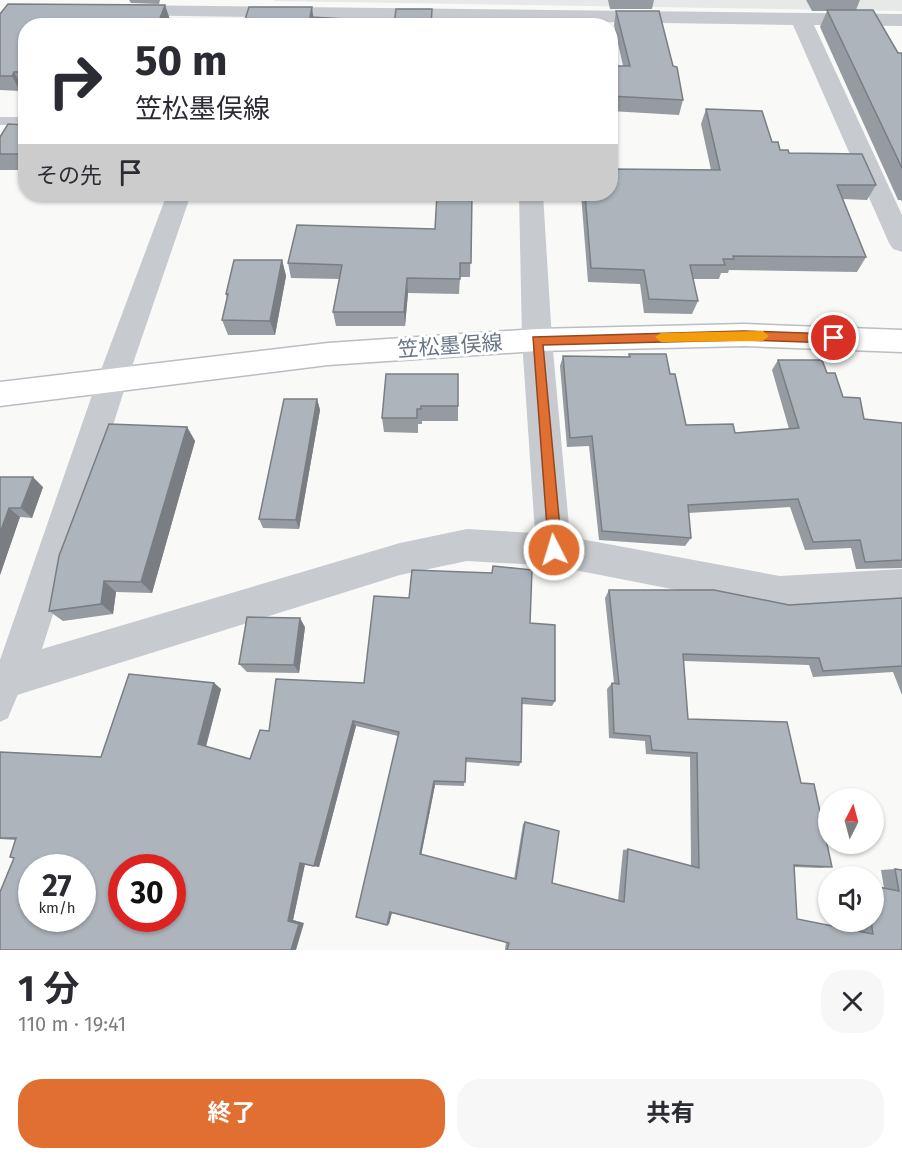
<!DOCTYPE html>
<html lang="ja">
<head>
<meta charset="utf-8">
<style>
  body { margin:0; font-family:"Fira Sans","Noto Sans JP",sans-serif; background:#f7f7f7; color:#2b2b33; height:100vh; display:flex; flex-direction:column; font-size:22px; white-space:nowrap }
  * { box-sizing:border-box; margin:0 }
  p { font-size:20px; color:#7c7c81 }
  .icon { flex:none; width:33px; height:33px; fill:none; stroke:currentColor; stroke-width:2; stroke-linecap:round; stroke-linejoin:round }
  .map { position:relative; height:950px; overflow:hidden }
  .side { display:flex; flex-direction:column; background:#fff; flex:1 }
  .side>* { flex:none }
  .hud { position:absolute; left:18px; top:18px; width:600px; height:183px; border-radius:24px; box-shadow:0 2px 4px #0004; background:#fff; color:#2b2b33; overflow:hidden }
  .needle { width:39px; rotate:6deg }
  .fabs { position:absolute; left:818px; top:788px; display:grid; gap:12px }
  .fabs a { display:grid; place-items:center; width:66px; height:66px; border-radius:50%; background:#fff; box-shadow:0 2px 4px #0004; font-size:30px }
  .speed { position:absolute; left:18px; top:854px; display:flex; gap:12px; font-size:30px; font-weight:700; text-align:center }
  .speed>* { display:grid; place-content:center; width:78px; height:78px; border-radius:50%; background:#fff; box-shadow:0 2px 4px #0004; line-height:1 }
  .speed small { font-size:15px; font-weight:400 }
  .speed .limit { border:9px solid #d22; background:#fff; color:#111 }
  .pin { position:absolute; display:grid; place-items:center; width:51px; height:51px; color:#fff; margin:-26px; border:3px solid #fff; border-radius:50%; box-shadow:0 2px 6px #0007 }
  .me { position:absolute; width:66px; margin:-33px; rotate:355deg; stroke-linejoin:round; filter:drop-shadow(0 0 4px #0008) }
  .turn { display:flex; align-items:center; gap:21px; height:126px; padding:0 18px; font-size:27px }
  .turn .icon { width:78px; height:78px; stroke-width:2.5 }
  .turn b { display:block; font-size:42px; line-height:51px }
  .then { display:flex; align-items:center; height:57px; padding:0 18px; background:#0003; gap:12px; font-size:22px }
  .round { display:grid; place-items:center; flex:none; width:63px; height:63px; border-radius:24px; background:#f7f7f7 }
  .headline { display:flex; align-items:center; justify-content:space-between; height:102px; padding:0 18px }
  h1 { font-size:36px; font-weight:700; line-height:45px }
  .cta { display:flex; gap:12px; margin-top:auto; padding:12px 18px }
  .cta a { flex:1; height:69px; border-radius:24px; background:#e06f31; color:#fff; font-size:24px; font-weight:700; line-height:69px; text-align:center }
  .cta a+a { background:#f7f7f7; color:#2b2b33 }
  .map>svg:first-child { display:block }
  .built { fill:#e7e8e8 }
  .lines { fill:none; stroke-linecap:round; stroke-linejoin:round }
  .secondary-casing { stroke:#babdc2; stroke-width:3 }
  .service { fill:#c7cace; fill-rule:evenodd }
  .minor { fill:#c7cace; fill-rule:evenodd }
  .secondary { fill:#fff; fill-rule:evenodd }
  .wall { fill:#969ba1 }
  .shaded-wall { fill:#7a7e83 }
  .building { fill:#aeb4bb; stroke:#7a7e83; stroke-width:1.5; fill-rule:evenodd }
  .route { fill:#e06f31; stroke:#924820; stroke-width:1.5 }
  .slow { fill:#f59e0b }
  .labels { text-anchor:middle; stroke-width:6; stroke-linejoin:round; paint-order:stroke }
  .street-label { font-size:21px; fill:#697687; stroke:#fff }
</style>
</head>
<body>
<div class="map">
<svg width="902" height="950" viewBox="0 0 902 950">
  <rect width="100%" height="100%" fill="#f9f9f7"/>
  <path class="built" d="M 273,0 L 902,0 L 902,11 L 275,1 Z"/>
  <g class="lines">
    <defs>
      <path id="secondary" d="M 744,324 L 902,330 L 902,352 L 744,346 L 537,351 L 328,365 L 0,406 L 0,382 L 328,343 L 537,329 Z"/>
    </defs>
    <use href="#secondary" class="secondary-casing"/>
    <path class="service" d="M 0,117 L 26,117 L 26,125 L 0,125 Z
      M 14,666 L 22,669 L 25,677 L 8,718 L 0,722 L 0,683 L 6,669 Z"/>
    <path class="minor" d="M 122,5 L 902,14 L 902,26 L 814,25 L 902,215 L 902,252 L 893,249 L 889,243 L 793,25 L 115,15 L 112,11 L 115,7 Z
      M 167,194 L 191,194 L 128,378 L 42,649 L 400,543 L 467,529 L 535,533 L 522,340 L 519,194 L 543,194 L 552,340 L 570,537 L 780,576 L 902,569 L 902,603 L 780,610 L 554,566 L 467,561 L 400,575 L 14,696 L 0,698 L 0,660 L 98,378 Z"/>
    <use href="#secondary" class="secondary"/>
  </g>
  <path class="wall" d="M 129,0 L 160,0 L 159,4 L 131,3 Z
    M 608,0 L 654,0 L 652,9 L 610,9 Z
    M 806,0 L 860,0 L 856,10 L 898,53 L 902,53 L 902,202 L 901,200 L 898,200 L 820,27 L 827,11 L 812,11 Z
    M 165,5 L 170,20 L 26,26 L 26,87 L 22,87 L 20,91 L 0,90 L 0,14 Z
    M 616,11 L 673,66 L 683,100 L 679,115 L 610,111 L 610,66 L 623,66 L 614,25 Z
    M 706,109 L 772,142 L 780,150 L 876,185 L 867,200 L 843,199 L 866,257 L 857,272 L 729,270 L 728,273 L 721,273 L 719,279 L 693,279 L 698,301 L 692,314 L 644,313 L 640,284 L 588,282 L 581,194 L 610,194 L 711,170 L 701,124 Z
    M 26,125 L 26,170 L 0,170 L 0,137 Z
    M 472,194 L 470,277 L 460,277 L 459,294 L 408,293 L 405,326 L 336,326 L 333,312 L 339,279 L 291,278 L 288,263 L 435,229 Z
    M 282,260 L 286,276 L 275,335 L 228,335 L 222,320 L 227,298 L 226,294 Z
    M 629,354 L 670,374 L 686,425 L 735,433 L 789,429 L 772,370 L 778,360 L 827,373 L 843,397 L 864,419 L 902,423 L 902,568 L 856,569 L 851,548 L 805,550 L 790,507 L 688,513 L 691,538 L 685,546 L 599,540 L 589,446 L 567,447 L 560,366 L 563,356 L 628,357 Z
    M 458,374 L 458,421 L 422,421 L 422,424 L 418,424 L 418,433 L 384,432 L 382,418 Z
    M 317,399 L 320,410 L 299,529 L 263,528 L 259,519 Z
    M 187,427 L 195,441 L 152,593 L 116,592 L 113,614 L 63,621 L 49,611 Z
    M 0,477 L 43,487 L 32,518 L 20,517 L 0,575 Z
    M 609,590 L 789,605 L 902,598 L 902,695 L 893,672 L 813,677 L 809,665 L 683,661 L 688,719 L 801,783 L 832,867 L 820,868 L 794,867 L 797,919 L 859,931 L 858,921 L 873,921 L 884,888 L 881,870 L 895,869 L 902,870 L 902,950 L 505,950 L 506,942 L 392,913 L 389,924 L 387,925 L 398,736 L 356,726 L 319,867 L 305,864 L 293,920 L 304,923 L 14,858 L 15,840 L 0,839 L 0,752 L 101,757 L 214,683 L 221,689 L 206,747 L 250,759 L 269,731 L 364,683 L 530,623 L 555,701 L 552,706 L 522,704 L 521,762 L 519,766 L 466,762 L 464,786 L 435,785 L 421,855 L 514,879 L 523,824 L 525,822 L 552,883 L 618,901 L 623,850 L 628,849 L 691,866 L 690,757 L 646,754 L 645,741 L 609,738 L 607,689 L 612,683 L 614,683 L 605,598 Z
    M 305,627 L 299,673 L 247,672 L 239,664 Z"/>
  <path class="shaded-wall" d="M 165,5 L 170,20 L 168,26 L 157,26 Z
    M 312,7 L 314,22 L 310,17 Z
    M 14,72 L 22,87 L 20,91 L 12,76 Z
    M 282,260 L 286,276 L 275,335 L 270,321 Z
    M 407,278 L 408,293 L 405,326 L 404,312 Z
    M 317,399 L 320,410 L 299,529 L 296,520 Z
    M 187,427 L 195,441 L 152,593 L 141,582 Z
    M 33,477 L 43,487 L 32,518 L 21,508 Z
    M 9,508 L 20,517 L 0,575 L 0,533 Z
    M 104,581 L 116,592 L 113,614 L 101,604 Z
    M 300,618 L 305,627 L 299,673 L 294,665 Z
    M 214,683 L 221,689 L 205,749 L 198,744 Z
    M 353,721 L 356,726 L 319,867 L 314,866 Z
    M 434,781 L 435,785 L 421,856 L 420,854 Z
    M 300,863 L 305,864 L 293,920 L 304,923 L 296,950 L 291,950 L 288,921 Z
    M 390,912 L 392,912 L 389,924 L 387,925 Z"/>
  <path class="building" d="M 8,4 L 165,5 L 157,26 L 26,26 L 26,72 L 14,72 L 12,76 L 0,76 L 0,14 Z
    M 249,7 L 312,7 L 310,17 L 381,21 L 380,26 L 243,26 Z
    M 396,9 L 432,9 L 431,26 L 394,26 Z
    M 827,10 L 873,10 L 898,53 L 902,53 L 902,168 Z
    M 616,11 L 659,11 L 673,66 L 677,67 L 683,100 L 610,96 L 610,66 L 630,66 Z
    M 464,19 L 510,19 L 510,26 L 464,26 Z
    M 706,109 L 762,111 L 772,142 L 778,142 L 780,150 L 788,150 L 789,153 L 862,154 L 876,185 L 837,185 L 866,257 L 733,256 L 734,259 L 723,259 L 725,265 L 690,265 L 698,301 L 649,299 L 644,270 L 591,268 L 585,194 L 610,194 L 610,169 L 720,170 Z
    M 8,124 L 26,125 L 26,152 L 24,154 L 0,154 L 0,137 Z
    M 437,194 L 472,194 L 471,263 L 460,263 L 460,279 L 407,278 L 404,312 L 333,312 L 342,265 L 288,263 L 297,225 L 435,229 Z
    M 234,260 L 282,260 L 270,321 L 222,320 L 228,294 L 226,294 Z
    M 629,354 L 666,354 L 670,374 L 675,374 L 686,425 L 733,424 L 735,433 L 799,428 L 778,360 L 822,360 L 827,373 L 835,373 L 843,397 L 860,398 L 864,419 L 902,423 L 902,560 L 865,562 L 860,540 L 813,542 L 798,499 L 688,505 L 691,538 L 602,531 L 592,436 L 570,438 L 563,356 L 630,357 Z
    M 386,374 L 458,374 L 458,406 L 421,406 L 421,409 L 417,409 L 417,418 L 382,418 Z
    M 284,399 L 317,399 L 296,520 L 259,519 Z
    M 109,424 L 187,427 L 141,582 L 104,581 L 101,604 L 49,611 L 59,556 Z
    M 0,477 L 33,477 L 21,508 L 9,508 L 0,533 Z
    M 493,566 L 532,570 L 530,623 L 555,625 L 555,701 L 522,698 L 521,762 L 466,758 L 465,782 L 434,781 L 420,854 L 516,879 L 525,822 L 559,831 L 552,883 L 624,902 L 628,849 L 699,868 L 697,753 L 652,750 L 650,736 L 614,733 L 612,683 L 619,684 L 609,590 L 714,590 L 789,605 L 902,598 L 902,666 L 823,671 L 819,658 L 683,654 L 688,719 L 787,722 L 801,783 L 814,784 L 832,867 L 794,865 L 797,919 L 873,934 L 871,921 L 873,921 L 873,886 L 899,891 L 895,869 L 902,870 L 902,950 L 507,950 L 509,943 L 390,912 L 387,925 L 356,917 L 399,732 L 353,721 L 314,866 L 300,863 L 288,921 L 299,924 L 291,950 L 0,950 L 0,892 L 14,858 L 10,857 L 16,838 L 0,838 L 0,752 L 101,757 L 129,674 L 214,683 L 198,744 L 250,759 L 260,730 L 269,731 L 276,679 L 364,683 L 374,596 L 409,598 L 412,570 L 492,573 ZM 32,867 L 82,867 L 82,918 L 32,918 ZM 122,867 L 172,867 L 172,918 L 122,918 Z
    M 247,617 L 300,618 L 294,665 L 239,664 Z"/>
  <path class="route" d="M 744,331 L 834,334 L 840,338 L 834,343 L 744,340 L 543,345 L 562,550 L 554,557 L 549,555 L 533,337 Z"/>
  <path class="slow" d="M 763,331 L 769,336 L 763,341 L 661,342 L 655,337 L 661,333 Z"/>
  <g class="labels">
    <g class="street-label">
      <text transform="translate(450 346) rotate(-4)" y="7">笠松墨俣線</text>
    </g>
  </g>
</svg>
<div class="fabs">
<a><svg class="needle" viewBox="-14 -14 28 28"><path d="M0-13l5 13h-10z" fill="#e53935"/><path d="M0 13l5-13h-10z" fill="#7c7c81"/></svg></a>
<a><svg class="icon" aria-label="sound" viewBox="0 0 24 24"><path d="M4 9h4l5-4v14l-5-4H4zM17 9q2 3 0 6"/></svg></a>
</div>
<div class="speed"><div>27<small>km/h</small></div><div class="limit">30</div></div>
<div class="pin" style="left:834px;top:338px;background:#d93025"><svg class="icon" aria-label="arrive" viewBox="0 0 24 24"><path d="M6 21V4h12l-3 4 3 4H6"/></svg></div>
<svg class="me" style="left:554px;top:550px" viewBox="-20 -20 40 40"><circle r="17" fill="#e06f31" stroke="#fff" stroke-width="3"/><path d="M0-11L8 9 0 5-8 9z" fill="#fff"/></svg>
<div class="hud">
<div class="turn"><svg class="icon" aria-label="right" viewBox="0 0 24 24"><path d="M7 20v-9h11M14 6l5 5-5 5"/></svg><div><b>50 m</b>笠松墨俣線</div></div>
<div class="then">その先<svg class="icon" aria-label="arrive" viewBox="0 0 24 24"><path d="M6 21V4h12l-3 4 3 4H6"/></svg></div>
</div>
</div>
<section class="side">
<div class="headline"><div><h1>1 分</h1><p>110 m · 19:41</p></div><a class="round"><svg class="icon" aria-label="close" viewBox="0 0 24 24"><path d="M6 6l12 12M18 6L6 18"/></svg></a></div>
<div class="cta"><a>終了</a><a>共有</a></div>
</section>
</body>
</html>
